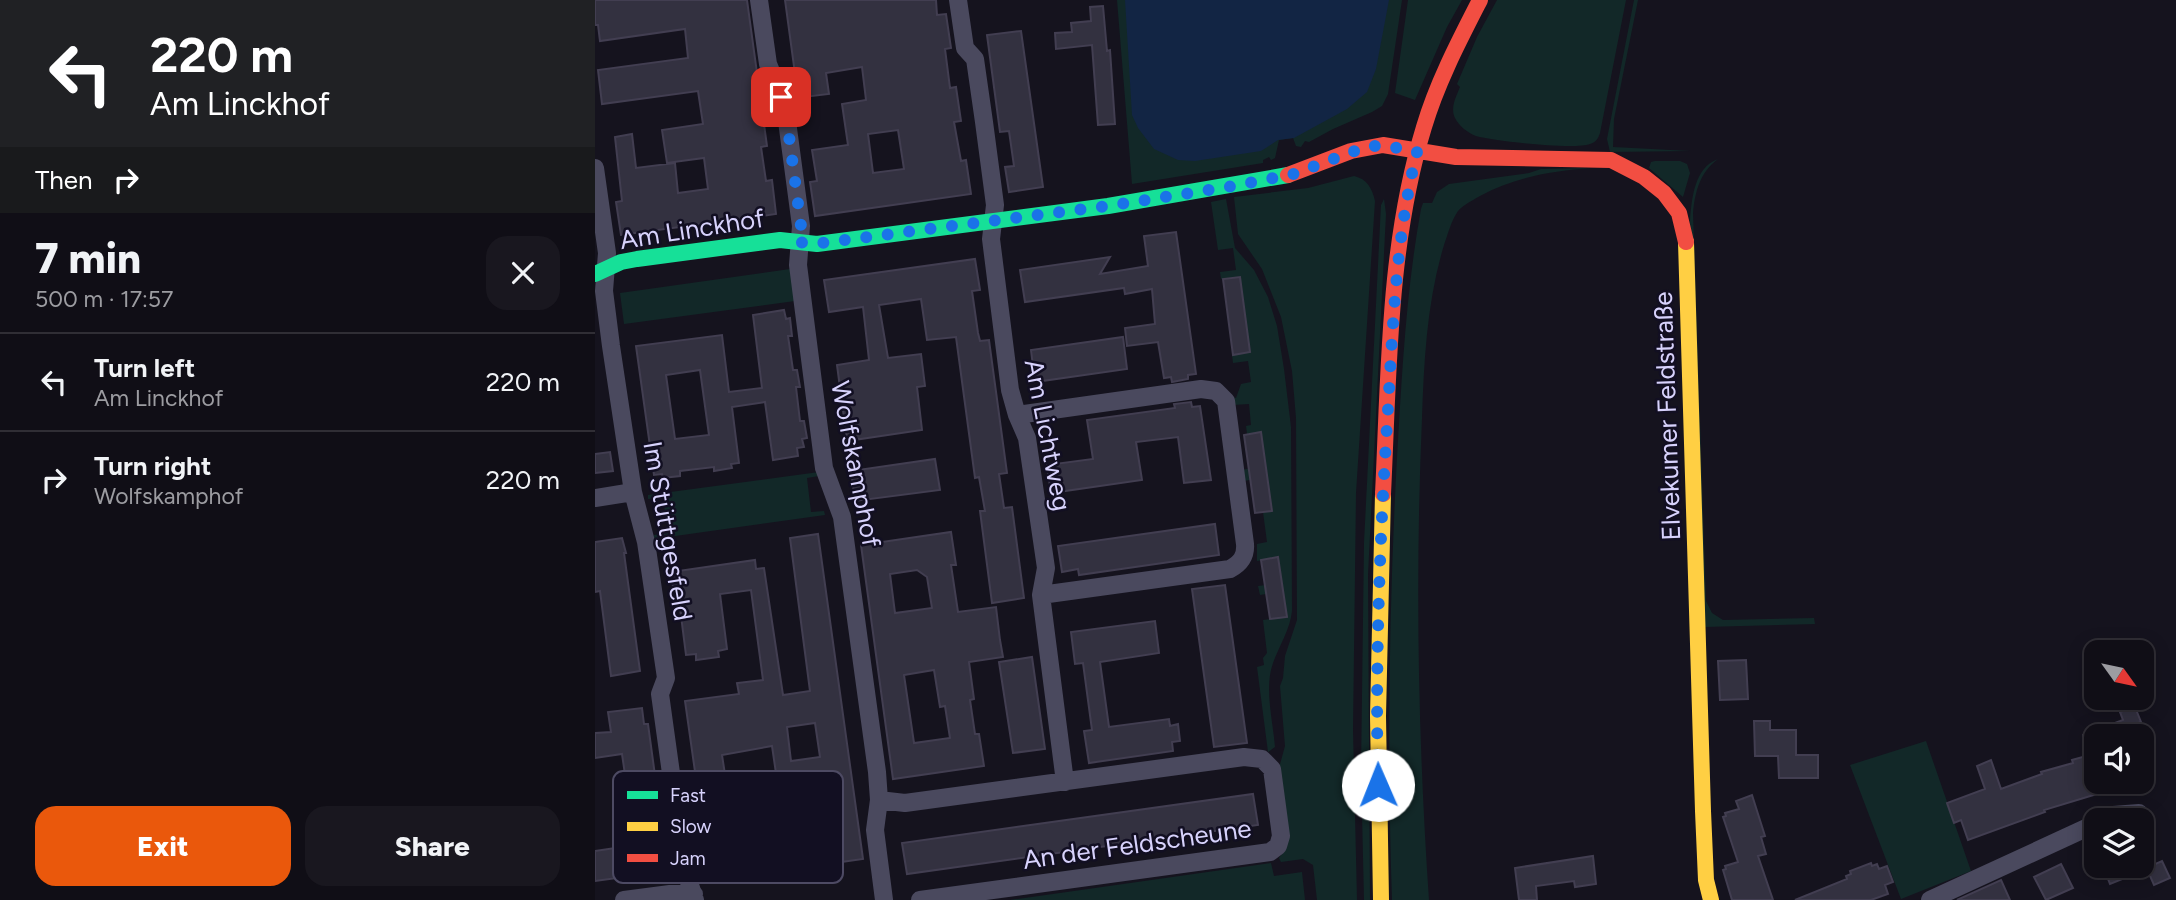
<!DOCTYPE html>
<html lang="en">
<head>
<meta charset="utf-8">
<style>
  body { margin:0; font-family:Figtree,sans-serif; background:#19171f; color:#f1f3f6; height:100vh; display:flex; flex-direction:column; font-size:26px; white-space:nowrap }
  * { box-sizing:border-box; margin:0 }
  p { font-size:23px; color:#9c9ca1 }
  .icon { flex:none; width:38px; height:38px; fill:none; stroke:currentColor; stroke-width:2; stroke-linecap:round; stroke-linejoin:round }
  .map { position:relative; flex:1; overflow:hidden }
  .sheet { display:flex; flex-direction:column; background:#100e16; width:595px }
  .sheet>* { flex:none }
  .banner { background:#202124; color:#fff; overflow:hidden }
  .needle { width:46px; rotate:123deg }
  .fabs { position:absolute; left:1489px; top:640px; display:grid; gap:14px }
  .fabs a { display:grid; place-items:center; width:70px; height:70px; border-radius:14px; background:#100e16; box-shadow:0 4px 18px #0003,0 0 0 2px #302e35; font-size:35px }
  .pin { position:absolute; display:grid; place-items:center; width:60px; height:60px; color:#fff; margin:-30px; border-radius:14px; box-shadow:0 4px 10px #0006 }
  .me { position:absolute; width:77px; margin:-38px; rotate:359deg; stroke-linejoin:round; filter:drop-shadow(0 0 5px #0008) }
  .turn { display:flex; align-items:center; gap:24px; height:147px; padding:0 35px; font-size:32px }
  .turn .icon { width:91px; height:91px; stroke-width:2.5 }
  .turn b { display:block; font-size:49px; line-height:60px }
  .then { display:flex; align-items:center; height:66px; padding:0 35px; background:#0003; gap:14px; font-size:26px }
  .round { display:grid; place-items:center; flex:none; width:74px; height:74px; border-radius:21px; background:#19171f }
  .summary { display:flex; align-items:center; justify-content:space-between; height:119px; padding:0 35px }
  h1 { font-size:42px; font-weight:800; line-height:52px }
  .primary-button { display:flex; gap:14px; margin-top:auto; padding:14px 35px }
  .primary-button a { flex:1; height:80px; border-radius:21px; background:#ea580c; color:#fff; font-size:28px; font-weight:800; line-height:80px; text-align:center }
  .primary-button a+a { background:#19171f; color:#f1f3f6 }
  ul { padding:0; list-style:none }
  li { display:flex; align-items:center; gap:21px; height:98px; padding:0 35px; border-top:2px solid #302e35 }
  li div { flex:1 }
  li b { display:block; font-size:26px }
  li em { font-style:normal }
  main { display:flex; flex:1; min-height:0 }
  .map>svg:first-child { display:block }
  .green { fill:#122828 }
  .water { fill:#122544 }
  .building { fill:#333140; stroke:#423e51; stroke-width:2; fill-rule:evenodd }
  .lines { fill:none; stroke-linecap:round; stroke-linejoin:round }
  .street { stroke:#4a495e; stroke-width:18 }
  .fast { stroke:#16e098; stroke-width:16 }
  .slow { stroke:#ffcf43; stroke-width:16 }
  .jam { stroke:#f24e42; stroke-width:16 }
  .route { stroke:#1a73e8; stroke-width:12; stroke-dasharray:0 21.6 }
  .labels { text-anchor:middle; stroke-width:5; stroke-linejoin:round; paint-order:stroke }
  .street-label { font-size:26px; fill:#d7d2fc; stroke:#120f22 }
  .key { fill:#120f22; stroke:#4d4a63; stroke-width:2 }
  .key-label { font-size:19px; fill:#d7d2fc }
</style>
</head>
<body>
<main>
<section class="sheet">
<div class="banner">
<div class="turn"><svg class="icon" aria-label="left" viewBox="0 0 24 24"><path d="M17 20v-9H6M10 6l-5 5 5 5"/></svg><div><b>220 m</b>Am Linckhof</div></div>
<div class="then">Then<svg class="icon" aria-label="right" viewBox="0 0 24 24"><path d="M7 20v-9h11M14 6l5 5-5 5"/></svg></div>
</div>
<div class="summary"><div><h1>7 min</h1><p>500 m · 17:57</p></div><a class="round"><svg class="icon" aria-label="close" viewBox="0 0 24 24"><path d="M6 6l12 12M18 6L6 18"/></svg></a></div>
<ul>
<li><svg class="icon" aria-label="left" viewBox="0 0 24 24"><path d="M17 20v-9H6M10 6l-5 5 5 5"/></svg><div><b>Turn left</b><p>Am Linckhof</p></div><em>220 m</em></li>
<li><svg class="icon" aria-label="right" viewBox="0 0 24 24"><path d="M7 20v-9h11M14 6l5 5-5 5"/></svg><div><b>Turn right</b><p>Wolfskamphof</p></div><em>220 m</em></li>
</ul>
<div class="primary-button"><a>Exit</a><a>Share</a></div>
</section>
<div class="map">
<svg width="1581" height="900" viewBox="0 0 1581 900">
  <rect width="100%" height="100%" fill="#15131e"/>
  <path class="green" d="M 522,0 L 807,0 L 793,94 L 787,106 L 777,112 L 738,129 L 714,142 L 710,141 L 706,147 L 701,146 L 698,138 L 684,140 L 680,158 L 676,160 L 674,157 L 668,160 L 668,163 L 537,184 Z
    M 813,0 L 867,0 L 852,27 L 820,100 L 800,93 Z
    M 902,0 L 1031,0 L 1005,133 C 1003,139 1001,142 995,144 C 978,150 899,141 881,136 C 873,133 864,126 860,118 C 855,108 861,97 865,87 L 862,84 L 882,37 Z
    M 1039,0 L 1043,0 L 1019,119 L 1018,147 L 1095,151 L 1015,152 L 1012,139 Z
    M 1123,159 C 1105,172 1100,192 1098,213 L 1111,601 L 1117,613 L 1128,620 L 1219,618 L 1220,624 L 1109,627 L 1095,220 C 1097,198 1099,168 1123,159 Z
    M 1060,161 L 1085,161 L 1092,164 L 1095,173 L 1088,197 L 1054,168 L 1056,162 Z
    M 996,168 C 957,171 920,177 885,196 C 878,200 868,205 863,211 C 856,221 853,234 849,245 C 832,301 829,360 827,418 C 820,579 823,739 834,900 L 797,900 C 792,752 794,605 802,458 C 807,374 811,291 826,209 L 828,203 L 837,203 L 842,192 L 854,184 L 934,173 L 946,169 Z
    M 759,176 C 772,179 777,188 780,201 L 761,493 L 758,730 L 762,900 L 722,900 L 718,865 L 708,859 L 686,862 L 684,858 L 692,847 L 684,768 L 690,746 L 685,686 L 688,678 L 690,656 L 702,620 L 701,418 L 697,371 L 686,317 L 667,269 L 643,234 L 639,197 L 713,188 Z
    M 631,199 L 640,248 L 659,270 L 673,297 L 682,326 L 689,369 L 696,427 L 697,611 C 695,630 684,646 678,663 C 669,688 678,721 680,747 L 673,752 L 662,667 L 669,665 L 668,658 L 672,653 L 668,620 L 691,617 L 688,591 L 665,595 L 663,586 L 687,583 L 683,558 L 662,561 L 662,544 L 672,542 L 668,512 L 672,477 L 649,481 L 647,470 L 671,465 L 666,432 L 652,434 L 651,426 L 656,425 L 654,404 L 638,405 L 638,397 L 641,398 L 646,384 L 656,382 L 653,361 L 638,363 L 637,355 L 655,352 L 645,277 L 626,279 L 625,272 L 641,270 L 638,248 L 623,250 L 616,202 Z
    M 789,199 L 791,214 L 773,575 L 775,900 L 769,900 L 766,771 L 769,543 L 786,205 Z
    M 195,269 L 200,301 L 29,324 L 25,293 Z
    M 224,472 L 224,476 L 212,478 L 216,512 L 229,511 L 230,515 L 59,539 L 59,535 L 73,533 L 68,498 L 53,499 L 53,495 Z
    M 1331,741 L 1376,871 L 1306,899 L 1255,765 Z
    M 676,863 L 679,876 L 707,872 L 710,900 L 415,900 Z"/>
  <path class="water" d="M 530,0 L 794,0 L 781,69 L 772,92 L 752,109 L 699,138 L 683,140 L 666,151 L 600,161 L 583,160 L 559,149 L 543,128 L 537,115 Z"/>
  <path class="building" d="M 0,0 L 152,0 L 172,146 L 166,147 L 171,181 L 177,180 L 181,214 L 26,235 L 21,202 L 27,201 L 20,137 L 37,134 L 41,168 L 80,163 L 83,193 L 113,189 L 109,158 L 72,163 L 67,130 L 108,124 L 103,91 L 7,104 L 3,70 L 93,58 L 90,29 L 5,41 L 3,25 L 0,25 Z
    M 190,0 L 341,0 L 342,15 L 351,14 L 356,48 L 350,49 L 355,88 L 361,87 L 366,121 L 359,122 L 366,161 L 371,160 L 376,194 L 220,216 L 215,182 L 222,181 L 217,150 L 253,145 L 247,104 L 271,100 L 267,67 L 231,73 L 234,94 L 209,97 L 207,80 L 201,81 ZM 303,130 L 309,169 L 278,173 L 273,134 Z
    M 508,6 L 512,51 L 515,50 L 520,124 L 503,125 L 497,45 L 461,49 L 460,33 L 477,32 L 476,23 L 496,21 L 495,7 Z
    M 426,31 L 448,187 L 414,192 L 410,167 L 419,166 L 414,131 L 405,132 L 392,35 Z
    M 581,232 L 601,374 L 593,375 L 593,379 L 577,382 L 576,377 L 569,378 L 563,342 L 532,346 L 530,328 L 560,324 L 557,289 L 530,294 L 529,288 L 430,302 L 425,270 L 515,257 L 505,274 L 553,266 L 549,236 Z
    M 380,259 L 385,290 L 377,291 L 383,333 L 385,341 L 394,340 L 412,473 L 404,474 L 409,508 L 417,507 L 429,598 L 397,603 L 385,511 L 390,511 L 384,477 L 380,478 L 361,337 L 332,340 L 326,299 L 284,305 L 293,358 L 326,354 L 330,386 L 322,387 L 327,430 L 252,441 L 242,365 L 274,360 L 268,307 L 234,312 L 229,280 Z
    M 645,277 L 655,352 L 638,355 L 628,279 Z
    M 189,310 L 191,319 L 195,318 L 197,336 L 193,336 L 198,370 L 202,370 L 205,387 L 201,387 L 205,421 L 209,421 L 212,438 L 207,439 L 209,447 L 202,448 L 203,456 L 178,460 L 170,402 L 137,407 L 144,463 L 136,464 L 137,468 L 119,471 L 119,467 L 85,471 L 85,476 L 68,478 L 67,474 L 59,475 L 41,346 L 127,335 L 134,392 L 167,388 L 158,315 ZM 105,370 L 114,435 L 80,439 L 71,375 Z
    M 528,337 L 532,369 L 440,382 L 436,350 Z
    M 596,402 L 597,407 L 605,406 L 616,480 L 589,483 L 583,437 L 541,442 L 547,480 L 456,493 L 452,465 L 498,459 L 492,420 L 580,408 L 579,404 Z
    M 666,432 L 677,511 L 660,513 L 649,435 Z
    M 15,452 L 18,471 L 0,473 L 0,454 Z
    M 340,459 L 345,490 L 260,501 L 256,471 Z
    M 620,524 L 624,555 L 484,575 L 483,569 L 467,572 L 463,546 Z
    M 356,532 L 361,565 L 356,565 L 363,612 L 401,607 L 405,640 L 408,657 L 374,662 L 379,699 L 375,700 L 380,734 L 384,734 L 389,766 L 298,779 L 266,545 ZM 322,570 L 332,577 L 337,608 L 300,613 L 295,574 ZM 339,670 L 345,707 L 350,706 L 355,738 L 319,743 L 309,675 Z
    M 223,534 L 268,859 L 239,863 L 228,782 L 200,786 L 210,857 L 201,858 L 203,868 L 118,879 L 114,850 L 135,848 L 131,819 L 117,821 L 116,813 L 106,814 L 90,701 L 144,694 L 142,683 L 168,680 L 156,590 L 125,594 L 132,649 L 123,651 L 124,657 L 101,660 L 101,654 L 91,655 L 84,600 L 80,601 L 76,572 L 160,560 L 161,569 L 169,568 L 188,695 L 215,691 L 195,538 ZM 220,723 L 225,757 L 196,761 L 192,727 ZM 177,746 L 183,787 L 133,794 L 127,755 Z
    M 27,538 L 31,553 L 29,553 L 45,671 L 16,676 L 5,591 L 0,592 L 0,542 Z
    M 683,557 L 692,617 L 675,619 L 666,560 Z
    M 630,585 L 652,743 L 619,747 L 597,589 Z
    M 560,621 L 564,653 L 505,662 L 514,727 L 574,719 L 575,726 L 583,724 L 585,741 L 577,742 L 578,751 L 494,763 L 489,731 L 497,730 L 488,663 L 480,664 L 476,632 Z
    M 437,657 L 450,749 L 418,753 L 404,662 Z
    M 1151,660 L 1153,699 L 1125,700 L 1123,661 Z
    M 1540,707 L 1546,722 L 1531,728 L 1535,737 L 1488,737 L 1488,735 L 1528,720 L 1525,712 Z
    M 47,708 L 49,724 L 53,724 L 73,871 L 0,881 L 0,851 L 34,846 L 28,810 L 35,809 L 27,754 L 0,758 L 0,733 L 16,732 L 13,712 Z
    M 1159,721 L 1175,721 L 1175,730 L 1201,730 L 1201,755 L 1223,755 L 1223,778 L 1184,778 L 1183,756 L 1160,756 Z
    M 1502,753 L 1502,794 L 1449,810 L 1450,812 L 1373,840 L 1366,820 L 1359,823 L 1352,803 L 1390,789 L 1382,766 L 1396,760 L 1406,789 L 1447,774 L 1446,772 L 1478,763 L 1477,760 Z
    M 658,794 L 663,825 L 312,874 L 307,843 Z
    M 1157,795 L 1170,836 L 1166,837 L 1171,854 L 1163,856 L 1178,900 L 1137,900 L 1128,870 L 1131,869 L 1130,866 L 1143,862 L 1128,817 L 1131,816 L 1130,813 L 1144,809 L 1141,801 Z
    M 998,856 L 1001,884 L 980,887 L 979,881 L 941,886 L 942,900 L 924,900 L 920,868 Z
    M 1567,861 L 1575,878 L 1559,885 L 1552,869 L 1515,884 L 1508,866 L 1556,866 Z
    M 1276,863 L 1277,866 L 1282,864 L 1284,869 L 1292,866 L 1298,882 L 1290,885 L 1293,894 L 1276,900 L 1200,900 L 1252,879 L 1251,876 L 1256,874 L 1255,871 Z
    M 1466,864 L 1478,888 L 1451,900 L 1439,877 Z
    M 1406,880 L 1415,900 L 1362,900 Z"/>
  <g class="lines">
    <path class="street" d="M 164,0 L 173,64 L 190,106 L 206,226 L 203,265 L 229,468 L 247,517 L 282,772 L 284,800 L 280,830 L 289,900
      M 363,0 L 370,48 L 380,59 L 389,122 L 400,205 L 396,239 L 415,390 L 422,415 L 432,438 L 451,568 L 446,595 L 470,782
      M 0,168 L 12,253 L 9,291 L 16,346 L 38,492 L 51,542 L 71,678 L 65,694 L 89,867 L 100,900
      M 422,415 L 606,389 L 621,391 L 631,401 L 650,544 C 651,556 646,563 635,569 L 446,595
      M 0,498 L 38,492
      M 284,800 L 310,803 L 649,757 L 667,759 L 677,769 L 686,836 L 683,846 L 675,852 L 325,900
      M 1507,821 L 1518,815 L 1544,813
      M 29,900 L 75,894 L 99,894
      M 1335,900 L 1502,823"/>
    <path class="fast" d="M 0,274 L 26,262 L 42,259 L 185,240 L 222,244 L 513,206 L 693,175"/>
    <path class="slow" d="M 1091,242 L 1108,811 L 1111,880 L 1116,900
      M 786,900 L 783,716 L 788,494"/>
    <path class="jam" d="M 693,175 L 756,151 L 788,145 L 861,157 L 1016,160 L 1049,177 L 1069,193 L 1084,213 L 1091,242
      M 788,494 C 794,372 793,245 829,127 C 842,83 864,41 885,0"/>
  </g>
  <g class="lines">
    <path class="route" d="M 186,97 L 190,106 L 206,226 L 203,242 L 218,244 L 513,206 L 633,187 L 699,174 L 770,147 L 788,145 L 822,152 C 801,236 798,323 793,409 C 785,534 780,660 783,785"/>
  </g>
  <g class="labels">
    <g class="street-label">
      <text transform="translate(97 229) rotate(-9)" y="9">Am Linckhof</text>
      <text transform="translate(1072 416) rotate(-92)" y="9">Elvekumer Feldstraße</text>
      <text transform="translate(453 435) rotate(79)" y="9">Am Lichtweg</text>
      <text transform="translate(261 464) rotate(79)" y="9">Wolfskamphof</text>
      <text transform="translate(73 531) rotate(80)" y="9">Im Stüttgesfeld</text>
      <text transform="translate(542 844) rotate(-8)" y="9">An der Feldscheune</text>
    </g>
  </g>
  <rect x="18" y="771" width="230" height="112" rx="10" class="key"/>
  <rect x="32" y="791" width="31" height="8" fill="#16e098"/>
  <rect x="32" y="822" width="31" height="9" fill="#ffcf43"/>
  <rect x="32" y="854" width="31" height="8" fill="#f24e42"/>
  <g class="key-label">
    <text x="75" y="802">Fast</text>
    <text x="75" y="833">Slow</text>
    <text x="75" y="865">Jam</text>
  </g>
</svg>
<div class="fabs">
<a><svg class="needle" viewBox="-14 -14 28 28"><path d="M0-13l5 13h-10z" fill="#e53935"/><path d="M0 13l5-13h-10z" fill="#9c9ca1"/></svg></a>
<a><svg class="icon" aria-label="sound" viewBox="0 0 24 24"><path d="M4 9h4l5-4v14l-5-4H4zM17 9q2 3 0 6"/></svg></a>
<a><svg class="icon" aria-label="layers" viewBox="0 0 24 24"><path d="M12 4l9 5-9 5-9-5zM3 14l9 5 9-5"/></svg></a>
</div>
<div class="pin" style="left:186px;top:97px;background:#d93025"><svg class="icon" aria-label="arrive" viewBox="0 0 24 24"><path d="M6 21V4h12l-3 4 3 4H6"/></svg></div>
<svg class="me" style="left:783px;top:785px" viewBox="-20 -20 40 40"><circle r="19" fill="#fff"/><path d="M0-13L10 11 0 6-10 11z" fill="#1a73e8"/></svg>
</div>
</main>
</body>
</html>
